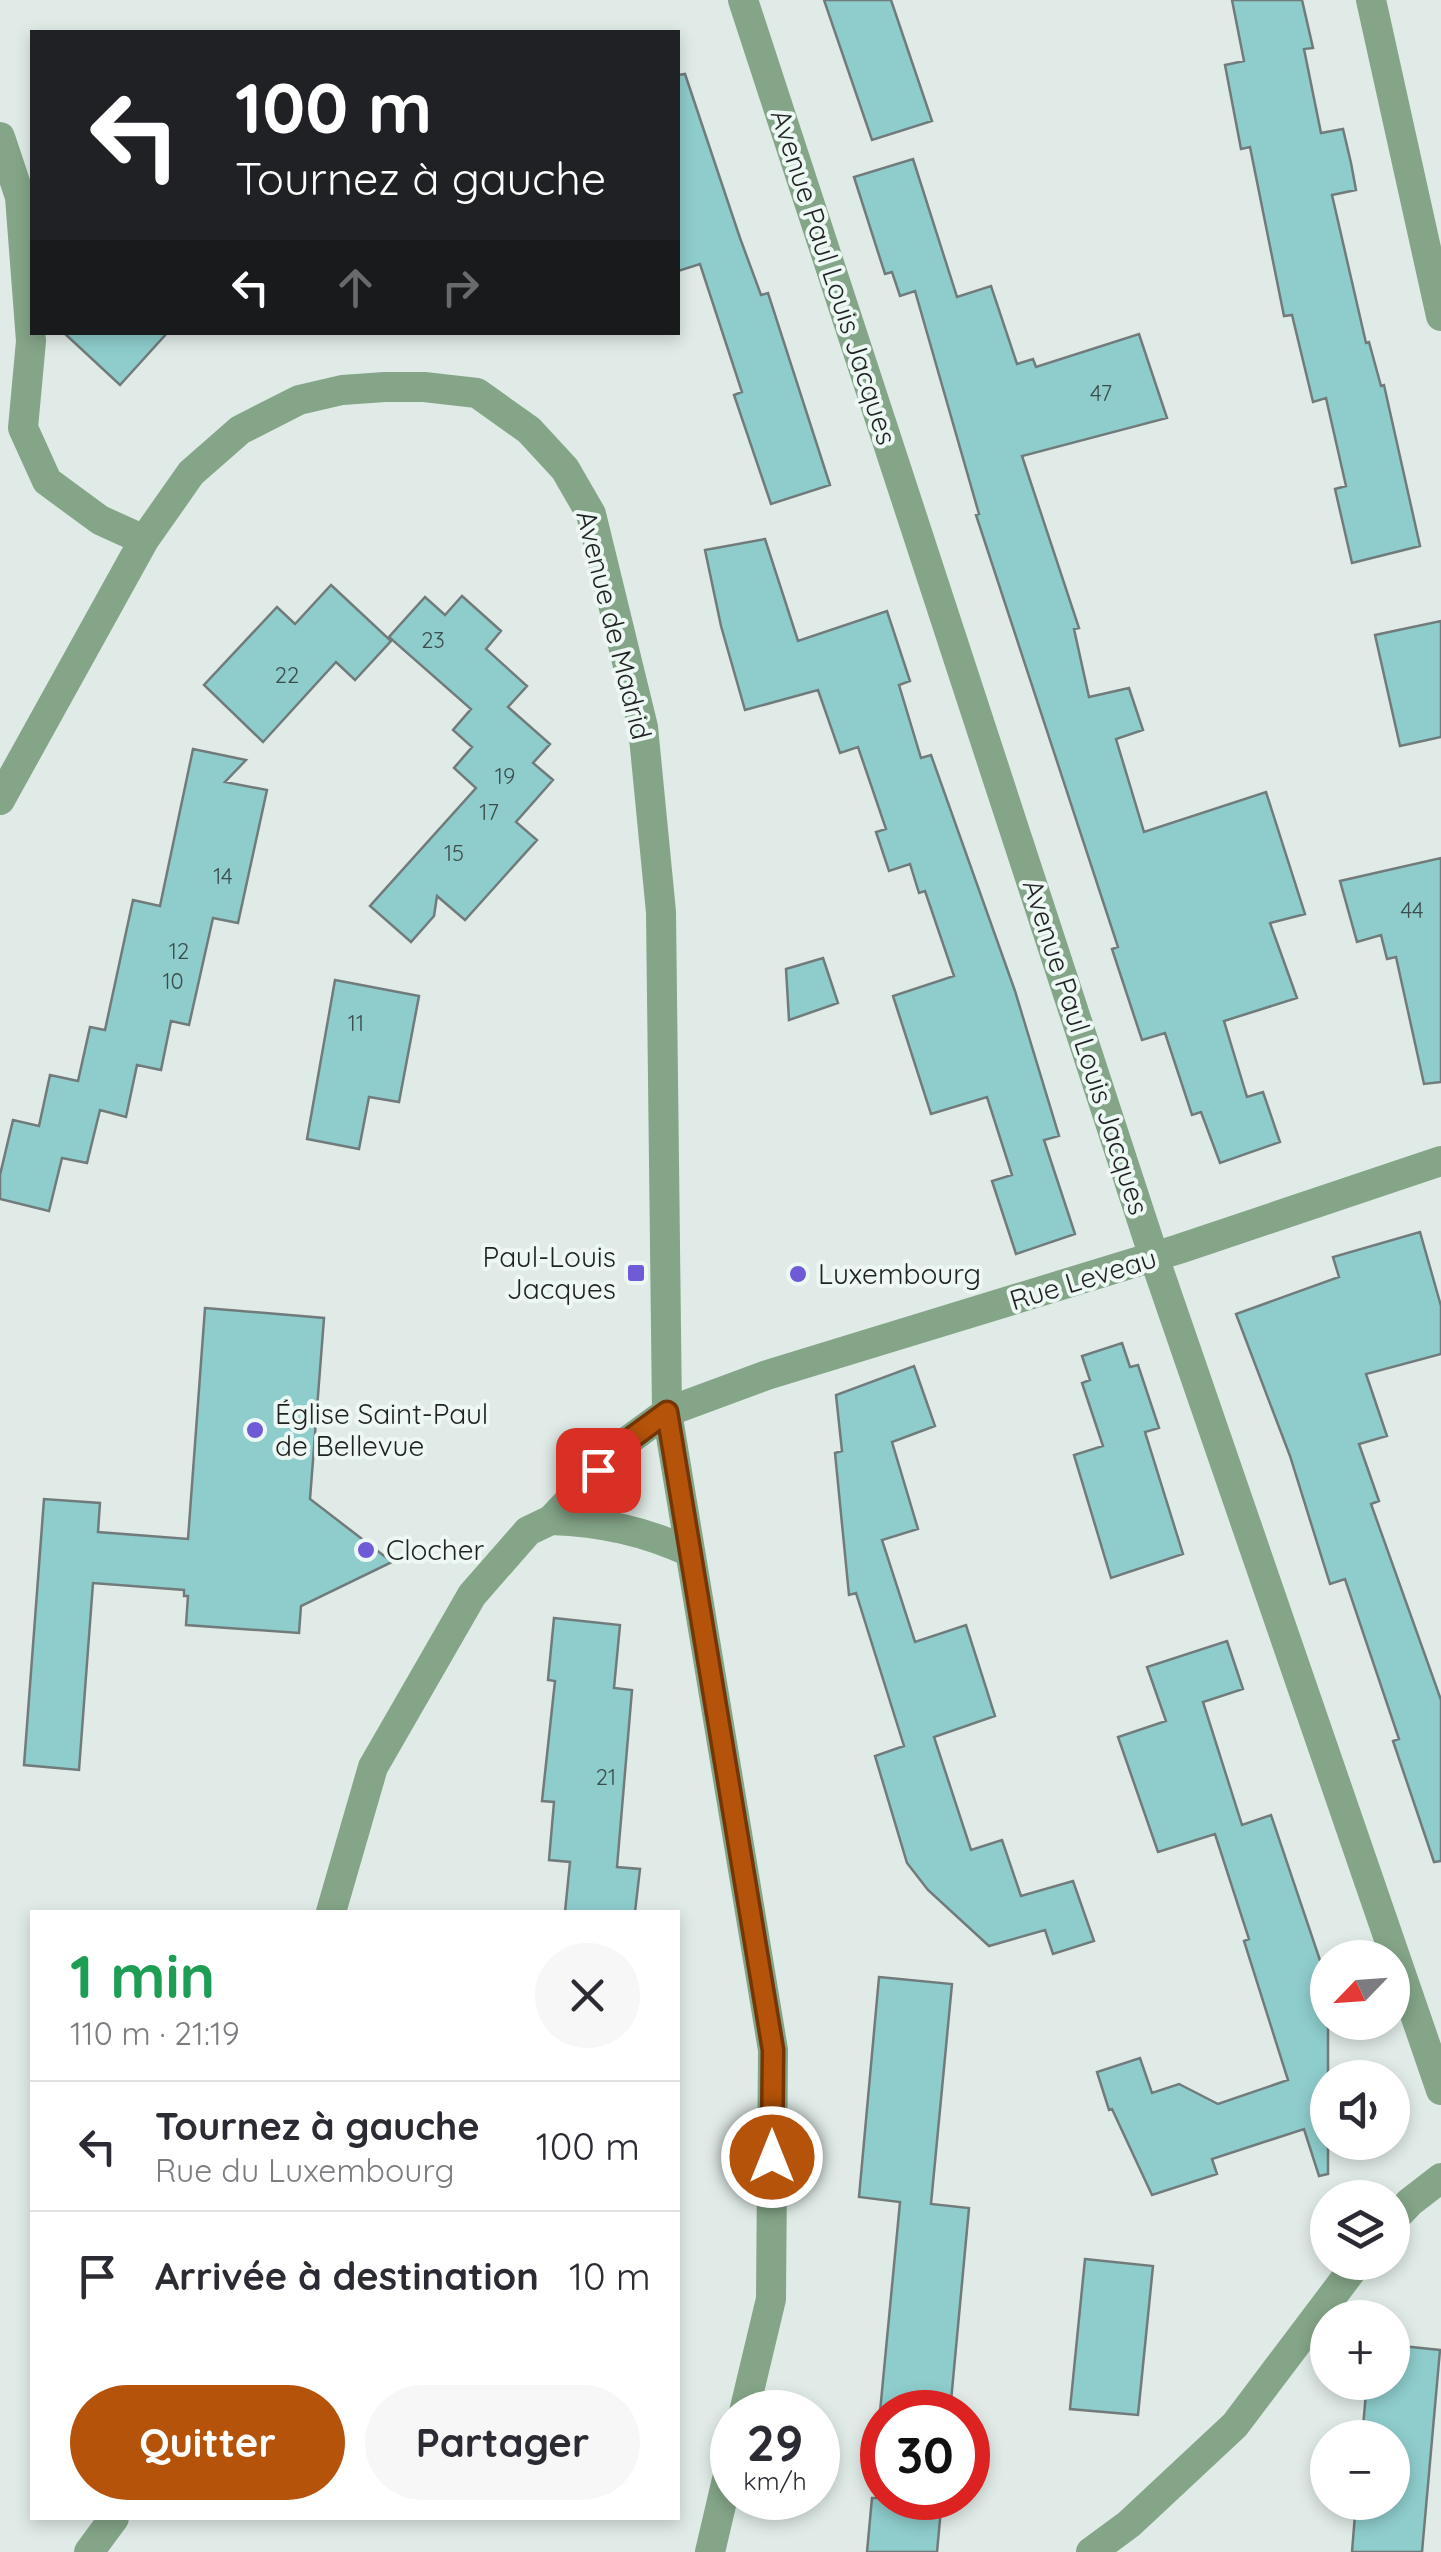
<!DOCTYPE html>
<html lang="fr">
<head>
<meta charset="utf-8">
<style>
  body { margin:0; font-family:Quicksand,sans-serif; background:#f7f7f7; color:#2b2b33; height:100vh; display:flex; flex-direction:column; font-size:38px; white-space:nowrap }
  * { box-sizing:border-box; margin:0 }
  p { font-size:32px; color:#7c7c81 }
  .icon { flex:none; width:55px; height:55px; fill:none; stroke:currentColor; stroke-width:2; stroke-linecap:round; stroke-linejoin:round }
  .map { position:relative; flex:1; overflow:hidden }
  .sheet { position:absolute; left:30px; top:1910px; width:650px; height:610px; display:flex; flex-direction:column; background:#fff; border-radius:0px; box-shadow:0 5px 15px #0003 }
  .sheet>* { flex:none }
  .hud { position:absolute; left:30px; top:30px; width:650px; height:305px; border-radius:0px; box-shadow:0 5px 15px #0003; background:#202124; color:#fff; overflow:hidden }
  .needle { width:65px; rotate:245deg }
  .tools { position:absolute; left:1310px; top:1940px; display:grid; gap:20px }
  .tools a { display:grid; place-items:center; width:100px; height:100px; border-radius:50%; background:#fff; box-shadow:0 5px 15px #0003; font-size:50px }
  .speed { position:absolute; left:710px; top:2390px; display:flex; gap:20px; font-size:50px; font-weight:700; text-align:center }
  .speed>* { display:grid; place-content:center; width:130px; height:130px; border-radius:50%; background:#fff; box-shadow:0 5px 15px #0003; line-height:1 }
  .speed small { font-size:25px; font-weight:400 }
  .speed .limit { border:15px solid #d22; background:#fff; color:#111 }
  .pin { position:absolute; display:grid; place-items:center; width:85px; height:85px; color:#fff; margin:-42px; border-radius:20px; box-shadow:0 5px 15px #0006 }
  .me { position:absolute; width:110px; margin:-55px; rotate:0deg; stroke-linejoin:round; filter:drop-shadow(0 0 8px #0008) }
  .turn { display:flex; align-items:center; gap:35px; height:210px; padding:0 40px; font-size:45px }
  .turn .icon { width:130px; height:130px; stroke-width:2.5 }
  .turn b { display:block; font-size:70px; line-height:85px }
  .lanes { display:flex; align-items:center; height:95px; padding:0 40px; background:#0003; justify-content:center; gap:50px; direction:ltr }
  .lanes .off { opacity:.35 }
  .round { display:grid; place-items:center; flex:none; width:105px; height:105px; border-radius:52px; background:#f7f7f7 }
  .head { display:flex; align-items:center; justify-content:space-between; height:170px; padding:0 40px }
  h1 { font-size:60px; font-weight:800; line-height:75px; color:#1e9e55 }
  .primary-button { display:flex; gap:20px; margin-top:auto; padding:20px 40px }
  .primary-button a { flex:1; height:115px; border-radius:60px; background:#b45309; color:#fff; font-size:40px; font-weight:800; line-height:115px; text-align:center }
  .primary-button a+a { background:#f7f7f7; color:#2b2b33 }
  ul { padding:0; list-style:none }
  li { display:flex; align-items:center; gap:30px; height:130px; padding:0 40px; border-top:2px solid #e1e1e2 }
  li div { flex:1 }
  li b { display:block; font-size:38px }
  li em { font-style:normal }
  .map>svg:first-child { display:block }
  .building { fill:#8ecdcc; stroke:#717b7b; stroke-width:2.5 }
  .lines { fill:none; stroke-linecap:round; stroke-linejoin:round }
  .street { stroke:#84a588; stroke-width:30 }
  .route-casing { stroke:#753606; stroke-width:25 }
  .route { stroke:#b45309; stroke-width:18 }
  .poi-dot { fill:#6e5bd5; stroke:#edf8f4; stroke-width:4 }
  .labels { text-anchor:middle; stroke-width:8; stroke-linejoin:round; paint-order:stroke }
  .number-label { font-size:22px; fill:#3b4d4c }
  .street-label { font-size:28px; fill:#1f2221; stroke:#edf8f4 }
  .poi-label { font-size:28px; fill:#1f2221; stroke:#edf8f4; text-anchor:start }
</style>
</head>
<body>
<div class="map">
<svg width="1441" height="2552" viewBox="0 0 1441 2552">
  <rect width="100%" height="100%" fill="#e0ebe7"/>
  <path class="building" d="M 824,0 L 891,0 L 932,121 L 872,140 Z
    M 1232,0 L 1302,0 L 1313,48 L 1304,49 L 1321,133 L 1343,129 L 1351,163 L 1356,190 L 1332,195 L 1366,343 L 1369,342 L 1381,386 L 1384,385 L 1420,546 L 1352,563 L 1335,489 L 1346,486 L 1326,398 L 1313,402 L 1292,315 L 1284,316 L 1250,147 L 1241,149 L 1225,65 L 1244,61 Z
    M 685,74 L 740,238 L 761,295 L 768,293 L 830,485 L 771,504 L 734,395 L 742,392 L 700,264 L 678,271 L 678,75 Z
    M 913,159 L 957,297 L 991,286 L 1017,364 L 1033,359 L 1036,367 L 1139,334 L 1167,418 L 1022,456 L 1079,628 L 1074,629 L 1089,697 L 1129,688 L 1143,730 L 1116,739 L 1144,832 L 1266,792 L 1305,914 L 1270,923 L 1297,998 L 1224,1021 L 1247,1097 L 1263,1092 L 1280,1142 L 1220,1163 L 1201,1112 L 1192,1115 L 1165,1033 L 1142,1040 L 1112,949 L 1118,947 L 976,515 L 979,514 L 915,291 L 900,296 L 892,272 L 885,274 L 854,177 Z
    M 63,332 L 168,332 L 120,385 Z
    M 765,539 L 798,641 L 887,611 L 910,681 L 899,685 L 921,758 L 931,755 L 1015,991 L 1059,1136 L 1044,1140 L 1075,1234 L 1016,1254 L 992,1181 L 1012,1175 L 987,1097 L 931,1114 L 893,996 L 954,976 L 925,891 L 919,893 L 910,864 L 889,871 L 876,832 L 886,829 L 858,747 L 840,753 L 818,690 L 745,710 L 721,626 L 705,550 Z
    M 331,585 L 391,641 L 355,680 L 336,662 L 263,742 L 204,685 L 277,607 L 295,624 Z
    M 462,596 L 501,631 L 486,649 L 527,686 L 508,707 L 550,744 L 533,763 L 553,780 L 516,822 L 537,840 L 465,920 L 437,896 L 434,916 L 411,942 L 370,906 L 476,788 L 454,768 L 472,747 L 453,730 L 471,709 L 389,637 L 425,597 L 445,615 Z
    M 1441,621 L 1441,737 L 1400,746 L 1375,635 Z
    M 193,749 L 246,760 L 225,782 L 267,790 L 238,923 L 213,918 L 189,1025 L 171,1021 L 161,1070 L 137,1065 L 126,1117 L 100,1110 L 87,1163 L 62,1158 L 49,1211 L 0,1199 L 0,1175 L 13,1120 L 39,1126 L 50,1075 L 78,1081 L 90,1027 L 105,1030 L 133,900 L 160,906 Z
    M 1441,858 L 1441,1082 L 1424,1084 L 1396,957 L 1387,959 L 1381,935 L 1357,942 L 1340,881 Z
    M 823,958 L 838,1003 L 789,1020 L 786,969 Z
    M 335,980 L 419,996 L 399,1102 L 369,1097 L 359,1149 L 307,1139 Z
    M 1420,1232 L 1441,1306 L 1441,1354 L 1366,1374 L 1387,1436 L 1359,1444 L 1379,1501 L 1371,1504 L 1441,1700 L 1441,1861 L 1434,1862 L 1393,1741 L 1399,1739 L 1345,1579 L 1330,1584 L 1290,1456 L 1236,1314 L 1339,1277 L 1333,1257 Z
    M 205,1308 L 324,1318 L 310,1499 L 392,1562 L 301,1606 L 299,1633 L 186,1625 L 188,1596 L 184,1596 L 184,1590 L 93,1583 L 79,1770 L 24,1765 L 44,1499 L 100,1503 L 98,1532 L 188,1539 Z
    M 1122,1343 L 1130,1367 L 1138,1365 L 1159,1428 L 1145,1432 L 1183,1554 L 1111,1578 L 1074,1455 L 1103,1446 L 1082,1383 L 1090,1380 L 1082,1356 Z
    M 914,1366 L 935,1426 L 892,1442 L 918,1529 L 882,1540 L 915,1642 L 966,1625 L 995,1716 L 934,1737 L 971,1850 L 1002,1840 L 1021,1896 L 1073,1881 L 1094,1941 L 1053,1954 L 1045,1930 L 989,1946 L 928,1890 L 907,1863 L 875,1756 L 904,1746 L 856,1593 L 849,1595 L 835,1453 L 842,1451 L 836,1395 Z
    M 554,1618 L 620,1625 L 614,1688 L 632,1690 L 617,1867 L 640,1869 L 635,1912 L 565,1912 L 570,1862 L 549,1860 L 554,1802 L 542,1801 L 555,1681 L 548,1680 Z
    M 1227,1641 L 1243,1689 L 1203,1702 L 1242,1825 L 1271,1815 L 1328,1984 L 1328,2174 L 1319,2176 L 1304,2129 L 1212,2159 L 1217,2174 L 1152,2195 L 1112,2109 L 1109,2110 L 1097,2072 L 1140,2058 L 1152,2093 L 1179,2084 L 1218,2104 L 1288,2080 L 1244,1941 L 1249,1939 L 1215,1834 L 1158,1852 L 1118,1737 L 1166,1721 L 1147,1667 Z
    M 879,1977 L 952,1984 L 931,2204 L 969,2208 L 950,2412 L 880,2412 L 900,2202 L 859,2197 Z
    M 1085,2259 L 1153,2266 L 1138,2415 L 1070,2409 Z
    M 1392,2345 L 1440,2350 L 1422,2552 L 1352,2552 L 1356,2502 L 1392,2502 L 1392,2438 L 1362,2438 L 1367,2382 L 1392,2382 Z
    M 872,2498 L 942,2498 L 937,2552 L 867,2552 Z"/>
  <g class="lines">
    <path class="street" d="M 743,0 L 1154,1257 L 1441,2090
      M 1371,0 L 1441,316
      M 0,137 L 20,197 L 31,341 L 23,428 L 47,481 L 100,520 L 144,540
      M 0,800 L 144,540 L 191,473 L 240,430 L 299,400 L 342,390 L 385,387 L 424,387 L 477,393 L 529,430 L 565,469 L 591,514 L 643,727 L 661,912 L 667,1412 L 773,2050 L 771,2299 L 744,2412
      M 551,1520 C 602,1522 644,1531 690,1552
      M 331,1912 L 373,1767 L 472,1595 L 528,1531 L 551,1520 L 622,1445 L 667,1412 L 767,1375 L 1179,1249 L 1441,1161
      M 1392,2221 L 1410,2202 L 1441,2178
      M 89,2552 L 114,2518
      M 710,2552 L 732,2458
      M 1091,2552 L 1129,2524 L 1235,2425 L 1358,2262"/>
  </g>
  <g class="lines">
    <defs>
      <path id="route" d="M 598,1470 L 622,1445 L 667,1412 L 773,2050 L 772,2157"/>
    </defs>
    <use href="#route" class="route-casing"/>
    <use href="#route" class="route"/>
  </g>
  <g class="poi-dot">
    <rect x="626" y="1263" width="20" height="20" rx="5"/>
    <circle cx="798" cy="1274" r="10"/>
    <circle cx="255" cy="1430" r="10"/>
    <circle cx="366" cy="1550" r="10"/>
  </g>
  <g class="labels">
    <g class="number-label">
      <text x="1101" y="401">47</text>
      <text x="433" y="648">23</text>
      <text x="287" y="683">22</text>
      <text x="505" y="784">19</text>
      <text x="489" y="820">17</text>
      <text x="454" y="861">15</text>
      <text x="223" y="884">14</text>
      <text x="1412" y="918">44</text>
      <text x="179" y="959">12</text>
      <text x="173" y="989">10</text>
      <text x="356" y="1031">11</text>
      <text x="606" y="1785">21</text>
    </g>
    <g class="street-label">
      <text transform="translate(834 277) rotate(72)" y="10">Avenue Paul Louis Jacques</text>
      <text transform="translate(614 625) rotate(76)" y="10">Avenue de Madrid</text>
      <text transform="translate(1086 1047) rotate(72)" y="10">Avenue Paul Louis Jacques</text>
      <text transform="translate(1083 1279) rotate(-17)" y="10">Rue Leveau</text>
    </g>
    <g class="poi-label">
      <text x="616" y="1267" text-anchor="end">Paul-Louis<tspan x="616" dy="32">Jacques</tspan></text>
      <text x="818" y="1284">Luxembourg</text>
      <text x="275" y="1424">Église Saint-Paul<tspan x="275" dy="32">de Bellevue</tspan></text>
      <text x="386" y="1560">Clocher</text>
    </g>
  </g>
</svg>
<div class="tools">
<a><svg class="needle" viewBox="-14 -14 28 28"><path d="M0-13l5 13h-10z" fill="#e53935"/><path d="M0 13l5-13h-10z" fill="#7c7c81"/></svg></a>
<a><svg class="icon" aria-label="sound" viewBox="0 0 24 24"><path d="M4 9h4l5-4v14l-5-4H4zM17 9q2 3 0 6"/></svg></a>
<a><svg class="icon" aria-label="layers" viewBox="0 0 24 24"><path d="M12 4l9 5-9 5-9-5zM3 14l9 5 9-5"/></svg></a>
<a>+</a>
<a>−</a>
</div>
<div class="speed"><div>29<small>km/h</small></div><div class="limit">30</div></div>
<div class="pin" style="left:598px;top:1470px;background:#d93025"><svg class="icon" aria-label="arrive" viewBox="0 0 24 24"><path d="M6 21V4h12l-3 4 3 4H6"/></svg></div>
<svg class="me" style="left:772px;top:2157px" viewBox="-20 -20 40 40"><circle r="17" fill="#b45309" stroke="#fff" stroke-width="3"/><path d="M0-11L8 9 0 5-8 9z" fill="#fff"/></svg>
<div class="hud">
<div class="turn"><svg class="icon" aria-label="left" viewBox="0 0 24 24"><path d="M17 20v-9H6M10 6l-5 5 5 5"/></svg><div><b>100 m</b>Tournez à gauche</div></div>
<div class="lanes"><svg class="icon" aria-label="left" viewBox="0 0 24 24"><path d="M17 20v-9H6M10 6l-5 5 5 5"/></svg><svg class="icon off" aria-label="ahead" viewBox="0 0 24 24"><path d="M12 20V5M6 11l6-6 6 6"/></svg><svg class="icon off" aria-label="right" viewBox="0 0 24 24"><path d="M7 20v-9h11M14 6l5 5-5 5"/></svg></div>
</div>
<section class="sheet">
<div class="head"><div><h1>1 min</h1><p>110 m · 21:19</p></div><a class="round"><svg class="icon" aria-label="close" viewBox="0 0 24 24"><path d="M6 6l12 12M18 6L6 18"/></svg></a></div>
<ul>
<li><svg class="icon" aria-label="left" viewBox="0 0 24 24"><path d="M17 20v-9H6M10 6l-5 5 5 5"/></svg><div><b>Tournez à gauche</b><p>Rue du Luxembourg</p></div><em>100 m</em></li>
<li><svg class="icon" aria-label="arrive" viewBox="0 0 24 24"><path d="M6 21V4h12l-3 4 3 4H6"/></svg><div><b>Arrivée à destination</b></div><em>10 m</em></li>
</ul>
<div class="primary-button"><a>Quitter</a><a>Partager</a></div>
</section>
</div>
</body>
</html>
